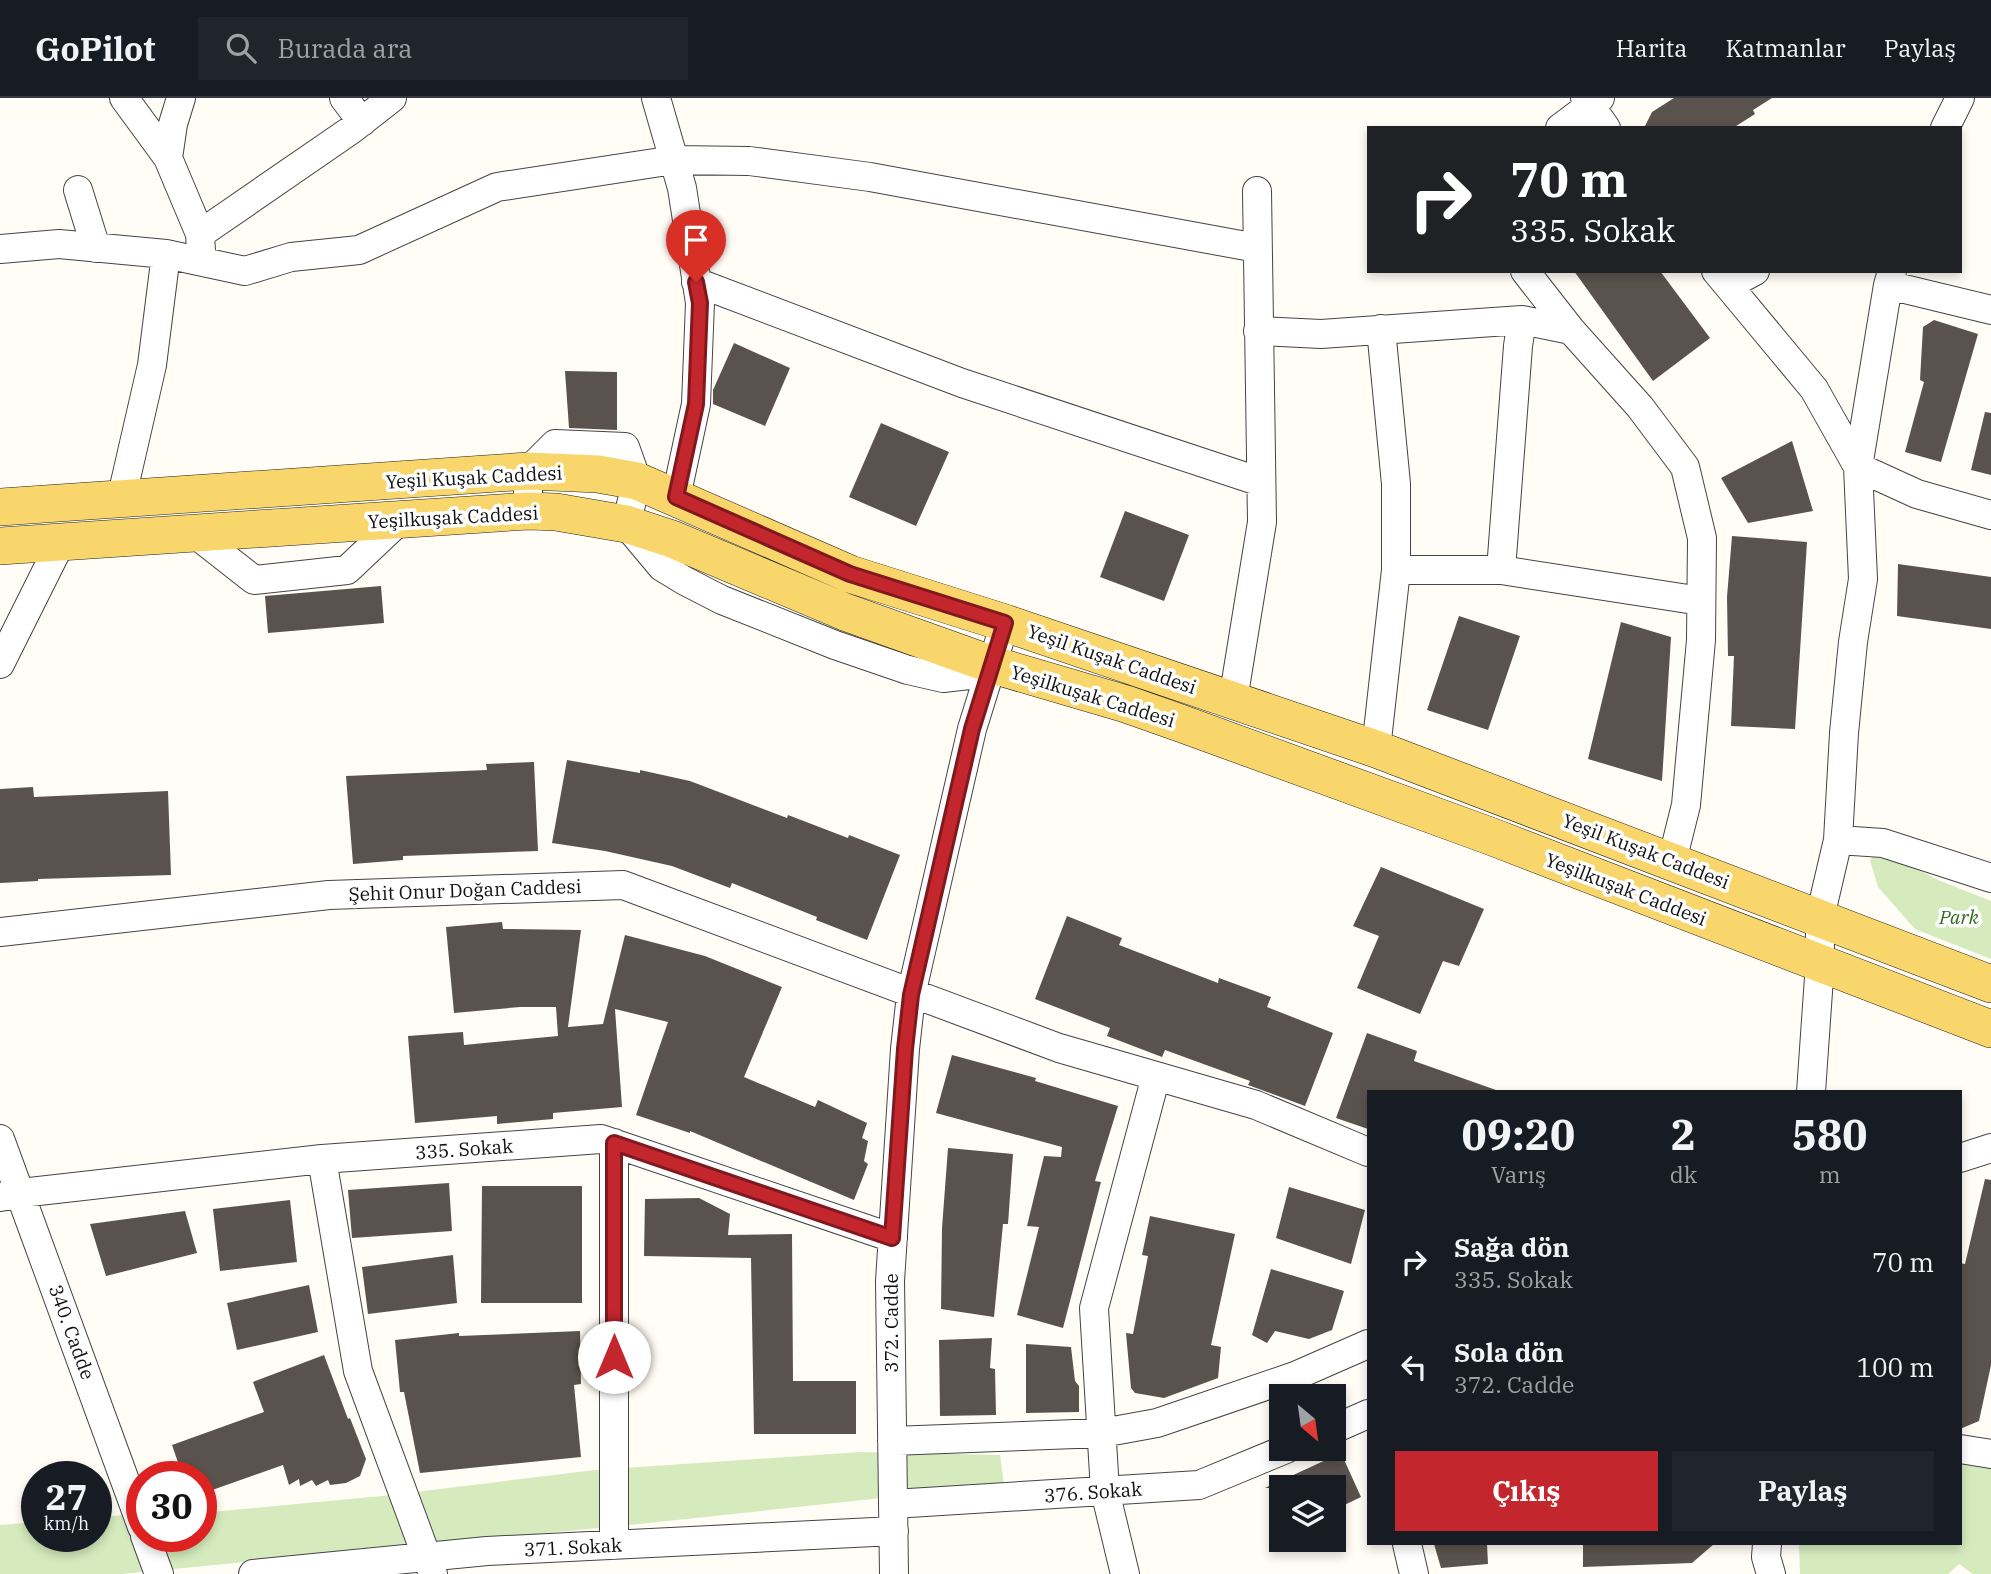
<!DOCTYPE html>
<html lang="tr">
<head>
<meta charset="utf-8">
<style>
  body { margin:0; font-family:"IBM Plex Serif",serif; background:#20242c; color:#f1f3f6; height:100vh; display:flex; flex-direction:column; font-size:26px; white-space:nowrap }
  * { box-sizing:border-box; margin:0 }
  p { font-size:23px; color:#9ea1a6 }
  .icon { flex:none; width:38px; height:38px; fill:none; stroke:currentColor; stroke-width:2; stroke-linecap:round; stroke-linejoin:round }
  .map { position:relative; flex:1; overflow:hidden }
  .side { position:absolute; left:1367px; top:992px; width:595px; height:455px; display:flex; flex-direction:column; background:#171b24; border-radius:0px; box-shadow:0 4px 10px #0003 }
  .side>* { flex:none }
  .guide { position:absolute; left:1367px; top:28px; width:595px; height:147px; border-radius:0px; box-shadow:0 4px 10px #0003; background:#202124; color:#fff; overflow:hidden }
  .needle { width:46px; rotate:151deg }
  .tools { position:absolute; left:1269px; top:1286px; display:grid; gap:14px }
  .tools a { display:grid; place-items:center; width:77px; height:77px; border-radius:0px; background:#171b24; box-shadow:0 4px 10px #0003; font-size:35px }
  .speed { position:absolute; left:21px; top:1363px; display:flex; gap:14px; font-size:35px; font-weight:700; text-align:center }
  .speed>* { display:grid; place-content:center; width:91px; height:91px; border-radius:50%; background:#171b24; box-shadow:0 4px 10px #0003; line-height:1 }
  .speed small { font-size:18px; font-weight:400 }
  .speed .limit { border:10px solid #d22; background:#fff; color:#111 }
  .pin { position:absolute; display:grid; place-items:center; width:60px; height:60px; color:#fff; margin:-72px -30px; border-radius:50% 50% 50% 0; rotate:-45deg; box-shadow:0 0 7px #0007 }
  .pin .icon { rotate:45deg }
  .me { position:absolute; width:77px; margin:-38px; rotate:0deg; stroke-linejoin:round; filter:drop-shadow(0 0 5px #0008) }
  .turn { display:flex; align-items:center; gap:24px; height:147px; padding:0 28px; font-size:32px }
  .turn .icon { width:91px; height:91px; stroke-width:2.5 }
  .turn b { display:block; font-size:49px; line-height:60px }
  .eta { display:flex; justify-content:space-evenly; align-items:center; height:119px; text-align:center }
  .eta b { font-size:42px; font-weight:700; line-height:49px }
  .action { display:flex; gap:14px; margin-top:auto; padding:14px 28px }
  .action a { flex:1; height:80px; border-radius:0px; background:#c4262e; color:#fff; font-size:28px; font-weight:700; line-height:80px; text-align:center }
  .action a+a { background:#20242c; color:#f1f3f6 }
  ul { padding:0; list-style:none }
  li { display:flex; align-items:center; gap:21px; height:105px; padding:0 28px }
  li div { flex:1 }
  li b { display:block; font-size:26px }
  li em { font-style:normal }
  header { display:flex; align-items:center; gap:42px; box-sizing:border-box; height:98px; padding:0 35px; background:#171b24; border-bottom:2px solid #363941 }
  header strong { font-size:33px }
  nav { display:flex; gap:38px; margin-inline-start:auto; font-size:24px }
  .search { width:490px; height:63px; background:#20242c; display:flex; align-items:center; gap:18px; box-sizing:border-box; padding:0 24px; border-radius:0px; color:#9ea1a6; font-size:26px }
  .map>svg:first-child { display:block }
  .green { fill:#d5ebbd }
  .building { fill:#5a524d }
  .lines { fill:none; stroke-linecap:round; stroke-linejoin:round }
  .minor-casing { stroke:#444; stroke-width:30 }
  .major-casing { stroke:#222; stroke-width:38 }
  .minor { stroke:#fff; stroke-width:28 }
  .major { stroke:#f9d66b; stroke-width:37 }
  .route-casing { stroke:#7f191e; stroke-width:18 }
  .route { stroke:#c4262e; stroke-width:12 }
  .labels { text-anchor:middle; stroke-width:7; stroke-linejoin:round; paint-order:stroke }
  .street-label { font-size:19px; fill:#111; stroke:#fff }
  .park-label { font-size:19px; font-style:italic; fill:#2f6b1f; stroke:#fff }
</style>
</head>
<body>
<header>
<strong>GoPilot</strong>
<div class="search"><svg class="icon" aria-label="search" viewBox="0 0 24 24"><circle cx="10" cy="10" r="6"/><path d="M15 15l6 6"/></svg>Burada ara</div>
<nav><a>Harita</a><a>Katmanlar</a><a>Paylaş</a></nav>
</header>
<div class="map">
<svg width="1991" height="1476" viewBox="0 0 1991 1476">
  <rect width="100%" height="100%" fill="#fffdf5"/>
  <path class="green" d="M 1880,751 L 1938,782 L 1991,803 L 1991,861 L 1915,831 L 1878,789 L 1870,762 Z
    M 861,1354 L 1000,1357 L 1004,1387 L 639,1426 L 122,1476 L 0,1476 L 0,1427 L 37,1424 L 37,1438 L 96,1438 L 96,1419 L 126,1417 L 142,1438 L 201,1438 L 201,1415 L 382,1398 L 595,1372 Z
    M 1960,1362 L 1991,1366 L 1991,1476 L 1973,1476 L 1959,1466 L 1948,1476 L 1800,1476 L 1799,1446 L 1960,1446 Z"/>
  <path class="building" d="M 1674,0 L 1772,0 L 1753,12 L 1755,16 L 1733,30 L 1644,30 L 1652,14 Z
    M 1574,173 L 1660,173 L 1710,240 L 1653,283 Z
    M 1934,222 L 1978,236 L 1941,364 L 1905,354 L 1924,284 L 1920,282 L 1923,229 Z
    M 734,245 L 790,270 L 765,328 L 713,306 L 713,292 Z
    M 565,273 L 617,274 L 617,332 L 569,330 Z
    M 1985,314 L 1991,315 L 1991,377 L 1971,372 Z
    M 881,325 L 949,354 L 916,428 L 849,399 Z
    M 1792,343 L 1813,413 L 1748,425 L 1721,380 Z
    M 1125,413 L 1189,437 L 1164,503 L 1100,479 Z
    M 1732,438 L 1807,444 L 1795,631 L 1731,628 L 1734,558 L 1728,558 L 1727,499 Z
    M 1898,466 L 1991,479 L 1991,531 L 1897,518 Z
    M 381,488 L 384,525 L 268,535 L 265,498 Z
    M 1459,518 L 1520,538 L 1488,632 L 1427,612 Z
    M 1621,524 L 1671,539 L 1662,683 L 1588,661 Z
    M 567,662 L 640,675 L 640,672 L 690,683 L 787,720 L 788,717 L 848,740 L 849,737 L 900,757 L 867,842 L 816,822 L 817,819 L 732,785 L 730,790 L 672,768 L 605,753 L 552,745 Z
    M 534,664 L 538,753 L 403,758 L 403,762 L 353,766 L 346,678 L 487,672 L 486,666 Z
    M 33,689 L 34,699 L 168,693 L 171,777 L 38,781 L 38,783 L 0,785 L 0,691 Z
    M 1381,769 L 1484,811 L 1459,868 L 1443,863 L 1420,916 L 1357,890 L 1379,838 L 1353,828 Z
    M 1067,818 L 1122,840 L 1119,847 L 1218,885 L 1219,880 L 1271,899 L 1267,909 L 1333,935 L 1305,1008 L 1248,987 L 1250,983 L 1165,952 L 1162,959 L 1107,938 L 1110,930 L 1035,901 Z
    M 502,824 L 503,831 L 581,832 L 568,929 L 603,926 L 625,837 L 705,858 L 782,889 L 744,979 L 815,1009 L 818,1002 L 867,1025 L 862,1040 L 868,1043 L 864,1063 L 868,1066 L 854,1102 L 690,1033 L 690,1035 L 636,1017 L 668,924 L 615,911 L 622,1009 L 553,1015 L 553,1021 L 497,1026 L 497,1018 L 415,1025 L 408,938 L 463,934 L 464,947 L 558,938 L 556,909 L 520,909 L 454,915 L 446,829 Z
    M 1367,935 L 1417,953 L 1414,963 L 1496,992 L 1496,994 L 1368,994 L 1368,1031 L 1336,1020 Z
    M 952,957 L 1036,980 L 1035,983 L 1118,1008 L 1095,1083 L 1101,1084 L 1063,1230 L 1017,1217 L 1039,1129 L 1027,1128 L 1044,1058 L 1061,1059 L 1062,1049 L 936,1015 Z
    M 948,1050 L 1013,1056 L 1008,1126 L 1003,1126 L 994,1219 L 941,1211 L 942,1130 Z
    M 1985,1081 L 1991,1082 L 1991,1267 L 1979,1323 L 1960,1331 L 1960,1165 L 1965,1166 Z
    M 449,1085 L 452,1133 L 352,1140 L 348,1092 Z
    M 482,1088 L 582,1088 L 582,1205 L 481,1205 Z
    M 1289,1089 L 1365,1112 L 1351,1166 L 1276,1140 Z
    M 699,1100 L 730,1116 L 728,1137 L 792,1136 L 793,1283 L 856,1283 L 856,1336 L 754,1336 L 751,1160 L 644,1158 L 645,1101 Z
    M 290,1102 L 297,1164 L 220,1173 L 213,1111 Z
    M 185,1113 L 197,1155 L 106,1178 L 90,1126 Z
    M 1150,1118 L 1235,1136 L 1211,1247 L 1221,1249 L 1218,1280 L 1164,1300 L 1135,1295 L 1131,1290 L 1126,1235 L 1133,1236 L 1148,1158 L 1142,1157 Z
    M 453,1157 L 457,1205 L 368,1216 L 362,1169 Z
    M 1271,1171 L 1344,1193 L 1332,1232 L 1309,1241 L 1275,1233 L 1267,1245 L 1252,1237 Z
    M 309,1187 L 318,1234 L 237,1252 L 227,1205 Z
    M 580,1233 L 581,1286 L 574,1287 L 581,1359 L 420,1375 L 404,1294 L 400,1294 L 395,1242 L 459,1235 L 459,1238 Z
    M 992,1240 L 990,1270 L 995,1271 L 996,1317 L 940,1318 L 939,1242 Z
    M 1026,1246 L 1071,1249 L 1075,1283 L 1079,1288 L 1079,1314 L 1026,1315 Z
    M 324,1257 L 348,1321 L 350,1320 L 366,1361 L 360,1378 L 346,1385 L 330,1387 L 328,1382 L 316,1388 L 312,1382 L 300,1388 L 299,1381 L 289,1387 L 283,1367 L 201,1396 L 201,1379 L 183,1379 L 172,1347 L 264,1314 L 253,1284 Z
    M 1341,1355 L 1361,1399 L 1334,1412 L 1334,1390 L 1265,1390 Z
    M 1434,1446 L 1487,1446 L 1488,1466 L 1441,1470 Z
    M 1583,1446 L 1714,1446 L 1692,1465 L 1583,1469 Z"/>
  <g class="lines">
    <defs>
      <path id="minor" d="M 124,0 L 168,60
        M 181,0 L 173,26 L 168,60 L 200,136 L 201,153
        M 344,0 L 362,24
        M 656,0 L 682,90 L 700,205 L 696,306 L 676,399
        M 1585,0 L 1606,30
        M 1560,30 L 1600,0
        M 1945,30 L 1960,0
        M 78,92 L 96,150
        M 200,136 L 351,32 L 392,0
        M 0,151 L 59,146 L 166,156 L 245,173 L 291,159 L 359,152 L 497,89 L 674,62 L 749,63 L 870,79 L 1257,150
        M 1525,173 L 1571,232 L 1640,309 L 1685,369 L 1702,440 L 1701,542 L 1686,707 L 1672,763
        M 1716,173 L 1814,291 L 1858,369 L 1863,481 L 1853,544 L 1844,635 L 1838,742 L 1820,819 L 1820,865 L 1811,994
        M 1892,173 L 1888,187 L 1858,369 L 1917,396 L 1991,417
        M 696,184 L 962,285 L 1261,384
        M 1729,187 L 1755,173
        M 1888,187 L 1991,212
        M 1258,233 L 1321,236 L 1522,222 L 1571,232
        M 121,402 L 152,267 L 166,156
        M 528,413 L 528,373 L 555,346 L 625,349 L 637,383 L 626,426 L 662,469 L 685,483 L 722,502 L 835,547 L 908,572 L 943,580 L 969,577 L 993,567
        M 194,435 L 254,482 L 347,472 L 401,421
        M 1396,472 L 1501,472 L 1701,503
        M 1501,472 L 1518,248 L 1522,222
        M 0,566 L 61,444
        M 1233,602 L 1262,424 L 1257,93
        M 1376,651 L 1396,472 L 1396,386 L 1381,231
        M 1838,742 L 1883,745 L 1991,780
        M 0,834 L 329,797 L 623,787 L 1059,950 L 1256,1007 L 1368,1054
        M 0,1041 L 142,1429
        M 614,1045 L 614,1447
        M 1960,1060 L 1991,1050
        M 322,1061 L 358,1273 L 433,1476
        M 0,1099 L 21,1095 L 322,1061 L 601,1041 L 893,1140
        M 1334,1331 L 1368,1316
        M 892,1343 L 1102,1335 L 1157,1325 L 1295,1278 L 1368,1246
        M 1960,1351 L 1991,1356
        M 893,1406 L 1199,1387 L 1286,1351
        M 145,1438 L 159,1476
        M 1407,1446 L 1414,1476
        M 1767,1446 L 1766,1459 L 1771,1476
        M 253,1476 L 487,1453 L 894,1433
        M 894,1476 L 890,1183 L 905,951 L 911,897 L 972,631 L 1005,525
        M 1125,1476 L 1105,1393 L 1094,1210 L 1156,978"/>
      <path id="major" d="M 0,409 L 528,373 L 598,376 L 637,383 L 850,476 L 1005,525 L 1376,651 L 1991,886
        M 0,448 L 528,413 L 556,414 L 626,426 L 672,441 L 845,514 L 993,567 L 1126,606 L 1180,625 L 1490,738 L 1991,931"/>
    </defs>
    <use href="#minor" class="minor-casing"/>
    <use href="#major" class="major-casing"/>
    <use href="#minor" class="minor"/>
    <use href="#major" class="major"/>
  </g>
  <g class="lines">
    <defs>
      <path id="route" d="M 614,1259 L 614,1045 L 892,1140 L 905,951 L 911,897 L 972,631 L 1005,525 L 850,476 L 676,399 L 696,306 L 700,205 L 696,184"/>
    </defs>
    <use href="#route" class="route-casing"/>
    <use href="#route" class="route"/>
  </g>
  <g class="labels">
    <g class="street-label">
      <text transform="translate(474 379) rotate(-3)" y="7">Yeşil Kuşak Caddesi</text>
      <text transform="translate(453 419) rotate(-3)" y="7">Yeşilkuşak Caddesi</text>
      <text transform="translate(1112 561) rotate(19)" y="7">Yeşil Kuşak Caddesi</text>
      <text transform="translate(1093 598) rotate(17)" y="7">Yeşilkuşak Caddesi</text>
      <text transform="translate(1646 753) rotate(21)" y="7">Yeşil Kuşak Caddesi</text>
      <text transform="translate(1626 791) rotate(21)" y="7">Yeşilkuşak Caddesi</text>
      <text transform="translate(465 792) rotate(-2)" y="7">Şehit Onur Doğan Caddesi</text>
      <text transform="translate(464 1051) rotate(-4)" y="7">335. Sokak</text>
      <text transform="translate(891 1225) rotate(-90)" y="7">372. Cadde</text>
      <text transform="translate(72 1234) rotate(70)" y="7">340. Cadde</text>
      <text transform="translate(1093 1394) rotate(-4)" y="7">376. Sokak</text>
      <text transform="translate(573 1449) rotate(-3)" y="7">371. Sokak</text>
    </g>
    <g class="park-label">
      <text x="1959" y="826">Park</text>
    </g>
  </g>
</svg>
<div class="tools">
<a><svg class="needle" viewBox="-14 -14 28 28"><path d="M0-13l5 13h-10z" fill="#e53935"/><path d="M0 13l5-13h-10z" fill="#9ea1a6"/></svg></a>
<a><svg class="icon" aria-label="layers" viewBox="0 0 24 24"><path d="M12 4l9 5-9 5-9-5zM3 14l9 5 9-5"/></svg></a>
</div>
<div class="speed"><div>27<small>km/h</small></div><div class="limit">30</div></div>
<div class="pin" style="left:696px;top:184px;background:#d93025"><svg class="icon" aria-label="arrive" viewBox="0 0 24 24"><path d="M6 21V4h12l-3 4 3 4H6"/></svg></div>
<svg class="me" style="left:614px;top:1259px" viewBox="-20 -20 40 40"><circle r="19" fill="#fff"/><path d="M0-13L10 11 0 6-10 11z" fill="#c4262e"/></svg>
<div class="guide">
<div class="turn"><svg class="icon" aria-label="right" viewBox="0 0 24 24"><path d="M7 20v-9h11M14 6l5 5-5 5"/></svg><div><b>70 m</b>335. Sokak</div></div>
</div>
<section class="side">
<div class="eta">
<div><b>09:20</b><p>Varış</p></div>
<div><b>2</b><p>dk</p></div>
<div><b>580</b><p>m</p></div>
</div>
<ul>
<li><svg class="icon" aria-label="right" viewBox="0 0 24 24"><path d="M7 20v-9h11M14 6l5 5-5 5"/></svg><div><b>Sağa dön</b><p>335. Sokak</p></div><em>70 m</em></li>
<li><svg class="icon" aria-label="left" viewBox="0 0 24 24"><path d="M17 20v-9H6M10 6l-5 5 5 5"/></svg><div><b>Sola dön</b><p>372. Cadde</p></div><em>100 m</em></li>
</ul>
<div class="action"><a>Çıkış</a><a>Paylaş</a></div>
</section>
</div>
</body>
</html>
